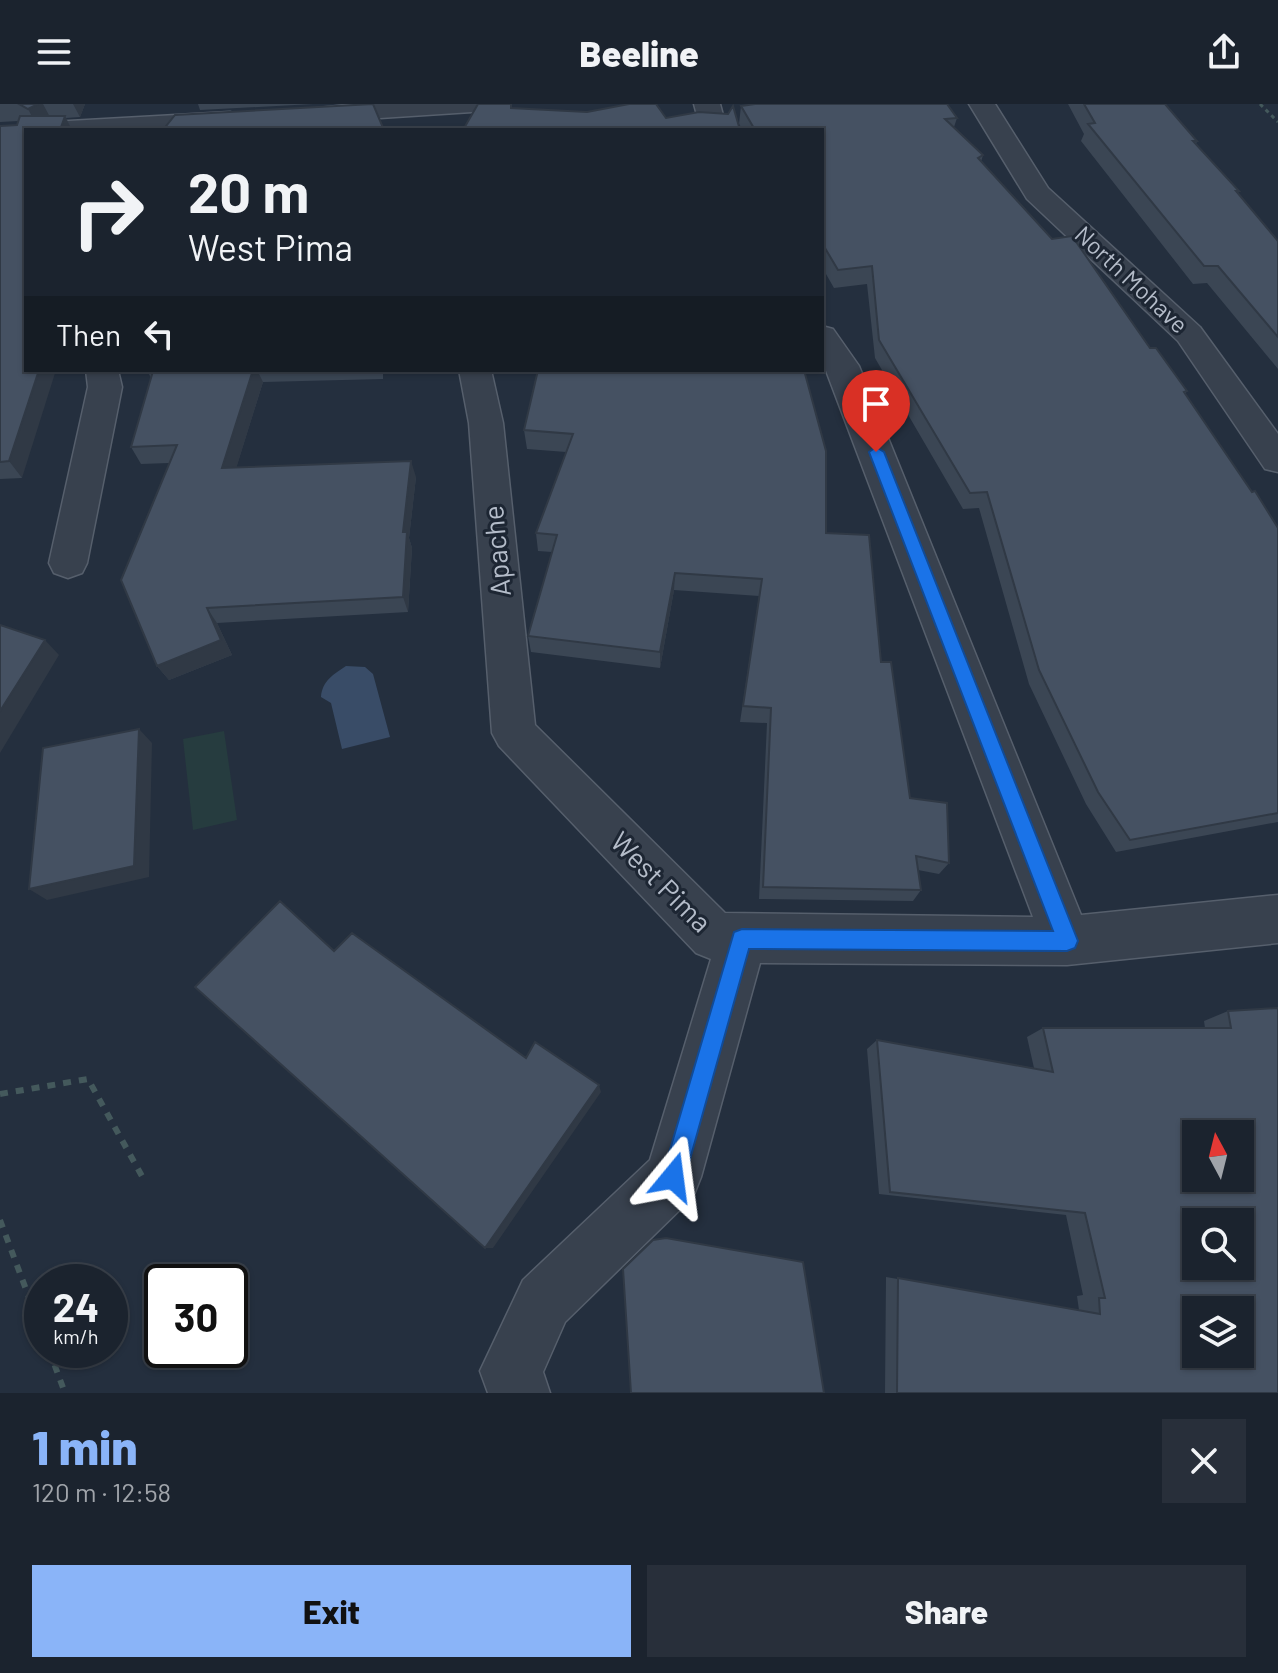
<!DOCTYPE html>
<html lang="en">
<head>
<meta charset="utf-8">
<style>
  body { margin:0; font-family:Barlow,sans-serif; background:#282f3a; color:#f1f3f6; height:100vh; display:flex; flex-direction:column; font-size:30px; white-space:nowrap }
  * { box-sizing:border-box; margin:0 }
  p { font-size:26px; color:#a0a4aa }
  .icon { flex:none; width:44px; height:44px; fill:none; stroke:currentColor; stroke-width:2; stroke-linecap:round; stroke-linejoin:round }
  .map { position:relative; height:1289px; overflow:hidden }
  .details { display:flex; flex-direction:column; background:#1b232e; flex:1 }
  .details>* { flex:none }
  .hud { position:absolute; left:24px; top:24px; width:800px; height:244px; border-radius:0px; box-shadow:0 2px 6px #0004,0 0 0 2px #39404a; background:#1b232e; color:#f1f3f6; overflow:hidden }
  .needle { width:52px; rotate:353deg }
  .fabs { position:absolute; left:1182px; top:1016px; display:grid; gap:16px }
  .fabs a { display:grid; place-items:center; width:72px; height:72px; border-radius:0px; background:#1b232e; box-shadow:0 2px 6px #0004,0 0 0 2px #39404a; font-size:40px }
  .speed { position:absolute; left:24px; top:1160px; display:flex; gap:16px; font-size:40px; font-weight:700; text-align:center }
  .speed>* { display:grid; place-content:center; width:104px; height:104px; border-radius:50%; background:#1b232e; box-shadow:0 2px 6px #0004,0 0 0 2px #39404a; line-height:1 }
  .speed small { font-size:20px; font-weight:400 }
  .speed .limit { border:4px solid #111; border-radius:12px; background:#fff; color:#111 }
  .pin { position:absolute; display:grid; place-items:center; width:68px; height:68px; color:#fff; margin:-82px -34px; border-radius:50% 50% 50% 0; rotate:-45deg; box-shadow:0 0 8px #0007 }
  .pin .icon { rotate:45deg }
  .me { position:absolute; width:88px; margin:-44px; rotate:16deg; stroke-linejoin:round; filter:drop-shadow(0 0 6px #0008) }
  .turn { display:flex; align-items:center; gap:28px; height:168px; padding:0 32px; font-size:36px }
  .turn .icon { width:104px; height:104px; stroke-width:2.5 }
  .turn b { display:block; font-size:56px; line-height:68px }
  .then { display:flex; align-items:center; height:76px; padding:0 32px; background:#0003; gap:16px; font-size:30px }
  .round { display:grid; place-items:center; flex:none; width:84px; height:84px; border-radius:0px; background:#282f3a }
  .head { display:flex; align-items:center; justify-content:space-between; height:136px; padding:0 32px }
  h1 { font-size:48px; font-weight:800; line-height:60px; color:#8ab4f8 }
  .button { display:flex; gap:16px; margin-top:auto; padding:16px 32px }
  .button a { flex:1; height:92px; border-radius:0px; background:#8ab4f8; color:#111; font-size:32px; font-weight:800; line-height:92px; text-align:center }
  .button a+a { background:#282f3a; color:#f1f3f6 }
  header { display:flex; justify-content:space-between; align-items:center; height:104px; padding:0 32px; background:#1b232e; font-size:36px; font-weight:800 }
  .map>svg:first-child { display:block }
  .green { fill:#263c3f }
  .water { fill:#394c67 }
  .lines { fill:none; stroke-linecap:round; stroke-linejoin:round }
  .minor-casing { stroke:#565f6c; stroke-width:3 }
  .path-far1 { stroke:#44595c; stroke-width:3; stroke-dasharray:4 4; stroke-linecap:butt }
  .path { stroke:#44595c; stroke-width:6; stroke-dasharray:8 8; stroke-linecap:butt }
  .minor { fill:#38414e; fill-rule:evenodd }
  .wall { fill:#3b4654 }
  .shaded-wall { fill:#303945 }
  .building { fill:#455162; stroke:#303945; stroke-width:2; fill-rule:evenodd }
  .route { fill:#1a73e8; stroke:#114b97; stroke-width:2 }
  .labels { text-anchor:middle; stroke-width:6; stroke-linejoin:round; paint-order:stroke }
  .far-street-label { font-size:24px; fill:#b4bcc9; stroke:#1d2633 }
  .street-label { font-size:28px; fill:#b4bcc9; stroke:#1d2633 }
</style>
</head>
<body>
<header><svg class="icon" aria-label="menu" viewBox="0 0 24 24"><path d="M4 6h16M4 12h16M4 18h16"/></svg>Beeline<svg class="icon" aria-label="share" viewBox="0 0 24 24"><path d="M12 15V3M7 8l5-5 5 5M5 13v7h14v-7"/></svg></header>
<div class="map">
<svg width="1278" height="1289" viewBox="0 0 1278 1289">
  <rect width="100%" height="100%" fill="#242f3e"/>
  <path class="green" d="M 224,627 L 237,716 L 193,726 L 183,635 Z"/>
  <path class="water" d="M 346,562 L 365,563 L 373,570 L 390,633 L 342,645 L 331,599 L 321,593 C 322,577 334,570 346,562 Z"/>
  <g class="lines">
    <defs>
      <path id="minor" d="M 356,0 L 485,0 L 481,5 L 472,8 L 319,18 L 310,15 L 306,10 L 310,5 Z
        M 694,0 L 720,0 L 727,26 L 701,26 Z
        M 969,0 L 995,0 L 1048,84 L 1200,223 L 1278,330 L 1278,368 L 1265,365 L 1178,237 L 1027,95 Z
        M 230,8 L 239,11 L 243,16 L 239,21 L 189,26 L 38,26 L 42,21 L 51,18 Z
        M 822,222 L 833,225 L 859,262 L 1081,811 L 1278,791 L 1278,839 L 1067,861 L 760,859 L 701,1073 L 693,1093 L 565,1218 L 543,1268 L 550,1289 L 488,1289 L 480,1267 L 523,1176 L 650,1056 L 711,855 L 696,849 L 499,642 L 492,629 L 469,319 L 459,266 L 491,266 L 503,319 L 535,621 L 725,809 L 1033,813 L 822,256 Z
        M 86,266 L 118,266 L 122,283 L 87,459 L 82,469 L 68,474 L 54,469 L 49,459 L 88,283 Z"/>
    </defs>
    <use href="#minor" class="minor-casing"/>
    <path class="path-far1" d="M 1260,0 L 1278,18"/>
    <path class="path" d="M 0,990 L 88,975 L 143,1074
      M 0,1116 L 42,1228
      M 49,1246 L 65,1289"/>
    <use href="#minor" class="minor"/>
  </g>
  <path class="wall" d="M 0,0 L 85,0 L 80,13 L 66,14 L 72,26 L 26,26 L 22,374 L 0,375 L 0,22 L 17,21 L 18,17 L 0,18 Z
    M 198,0 L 313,0 L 200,6 Z
    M 1068,0 L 1165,0 L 1197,37 L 1196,40 L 1239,87 L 1238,89 L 1278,137 L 1278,265 L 1207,179 L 1193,180 L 1081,37 L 1084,30 Z
    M 741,2 L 957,14 L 954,23 L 983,51 L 981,58 L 1187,287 L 1185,290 L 1252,388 L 1278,424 L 1278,718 L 1116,748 L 1086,700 L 1029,580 L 979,404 L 963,405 L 875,254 L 867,180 L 834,184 L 822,163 L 822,26 L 743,26 L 739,20 Z
    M 147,266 L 383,266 L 383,275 L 263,278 L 236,364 L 416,373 L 409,434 L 412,444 L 408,508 L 217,519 L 232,551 L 169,576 L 157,562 L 169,359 L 141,360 L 131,343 L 151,274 Z
    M 510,266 L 804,266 L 826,429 L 881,558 L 910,694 L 949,759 L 939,770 L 918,766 L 921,786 L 913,797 L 759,795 L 767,619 L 740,618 L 759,492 L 674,486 L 660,564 L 531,548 L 528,532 L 552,448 L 538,447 L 536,429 L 566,348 L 527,345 L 524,326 L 537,268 L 510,269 Z
    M 1278,904 L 1278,1289 L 885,1289 L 886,1173 L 1079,1206 L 1077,1192 L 1083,1191 L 1066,1111 L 879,1090 L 867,945 L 877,936 L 1034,964 L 1027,933 L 1043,924 L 1205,924 L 1204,917 L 1228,907 Z"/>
  <path class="shaded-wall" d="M 38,0 L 43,0 L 51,15 L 37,22 L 28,5 Z
    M 73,0 L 85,0 L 80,13 Z
    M 65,12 L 72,26 L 60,26 Z
    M 39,266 L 56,266 L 22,374 L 9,357 Z
    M 253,266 L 257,266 L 263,278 L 231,381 L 222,364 Z
    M 411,357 L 416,373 L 409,434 L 412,444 L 408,508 L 403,493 L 403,428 Z
    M 675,469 L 674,486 L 660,564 L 660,548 Z
    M 207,504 L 217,519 L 232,551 L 169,576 L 157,562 Z
    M 45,536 L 59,551 L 0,649 L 0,607 Z
    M 139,625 L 152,639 L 149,773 L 47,796 L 29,785 Z
    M 599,981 L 601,988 L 493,1144 L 485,1144 Z"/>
  <path class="building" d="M 19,0 L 38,0 L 28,5 Z
    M 373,0 L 384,26 L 163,26 L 175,11 Z
    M 478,0 L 511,0 L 511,4 L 587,8 L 629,0 L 656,0 L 666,14 L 699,8 L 728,10 L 733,2 L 740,26 L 463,26 Z
    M 755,0 L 947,0 L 957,14 L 945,15 L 983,51 L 978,54 L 1052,135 L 1072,132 L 1150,244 L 1156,244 L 1187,287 L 1184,288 L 1252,388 L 1255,387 L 1278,424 L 1278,709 L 1130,736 L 1098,688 L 1039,566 L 987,388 L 970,389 L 879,236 L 872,162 L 838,166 L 822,139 L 822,26 L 755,26 L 741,2 Z
    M 1084,0 L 1165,0 L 1197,37 L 1193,37 L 1239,87 L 1236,87 L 1278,137 L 1278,233 L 1218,162 L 1204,162 L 1088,20 L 1095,19 Z
    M 20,12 L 65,12 L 60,26 L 26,26 L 26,266 L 39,266 L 9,357 L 0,358 L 0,22 L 17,21 Z
    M 147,266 L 253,266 L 222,364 L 411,357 L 403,428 L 407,428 L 403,493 L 207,504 L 221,536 L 157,562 L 121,476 L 177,341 L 131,343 L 153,267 L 147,267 Z
    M 538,266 L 804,266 L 826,347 L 826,429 L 869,431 L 881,558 L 891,558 L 910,694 L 947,699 L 949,759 L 916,752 L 921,786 L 763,783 L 771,604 L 743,602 L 762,475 L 675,469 L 660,548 L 528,532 L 557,431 L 536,429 L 573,330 L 524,326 Z
    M 0,521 L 45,536 L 0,607 Z
    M 139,625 L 134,762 L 29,785 L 43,644 Z
    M 280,797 L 334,847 L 352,829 L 526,954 L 535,938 L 599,981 L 485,1144 L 195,883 Z
    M 1278,904 L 1278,1289 L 897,1289 L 898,1174 L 1100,1210 L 1099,1194 L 1105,1194 L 1085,1109 L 890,1088 L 877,936 L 1053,968 L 1043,924 L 1231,924 L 1228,907 ZM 1196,1030 L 1240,1030 L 1240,1074 L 1196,1074 ZM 1196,1118 L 1240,1118 L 1240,1162 L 1196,1162 ZM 1196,1206 L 1240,1206 L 1240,1250 L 1196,1250 Z
    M 666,1134 L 803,1158 L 824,1289 L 631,1289 L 623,1165 L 653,1136 Z"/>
  <path class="route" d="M 876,343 L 884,348 L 1078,837 L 1075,844 L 1067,847 L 749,845 L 685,1073 L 681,1081 L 673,1084 L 665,1081 L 662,1073 L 734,828 L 742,825 L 1053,827 L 869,348 Z"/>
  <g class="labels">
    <g class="far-street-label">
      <text transform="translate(1131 176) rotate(43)" y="8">North Mohave</text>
    </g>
    <g class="street-label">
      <text transform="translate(497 447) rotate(-95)" y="10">Apache</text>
      <text transform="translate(661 778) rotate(45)" y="10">West Pima</text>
    </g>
  </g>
</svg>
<div class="fabs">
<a><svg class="needle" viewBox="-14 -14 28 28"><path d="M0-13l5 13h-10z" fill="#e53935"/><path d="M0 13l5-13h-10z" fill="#a0a4aa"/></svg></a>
<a><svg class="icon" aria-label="search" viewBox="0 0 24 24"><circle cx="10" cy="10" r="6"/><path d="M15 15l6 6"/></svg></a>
<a><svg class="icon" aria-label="layers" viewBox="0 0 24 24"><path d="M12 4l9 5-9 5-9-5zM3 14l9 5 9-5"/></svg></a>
</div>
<div class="speed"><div>24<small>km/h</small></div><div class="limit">30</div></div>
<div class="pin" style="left:876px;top:348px;background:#d93025"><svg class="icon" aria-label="arrive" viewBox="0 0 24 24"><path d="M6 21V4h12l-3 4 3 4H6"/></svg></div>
<svg class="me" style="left:673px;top:1073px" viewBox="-20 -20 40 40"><path d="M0-17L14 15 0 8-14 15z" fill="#1a73e8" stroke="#fff" stroke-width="4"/></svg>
<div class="hud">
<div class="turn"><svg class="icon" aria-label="right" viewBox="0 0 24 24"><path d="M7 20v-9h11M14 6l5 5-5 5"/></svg><div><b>20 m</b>West Pima</div></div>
<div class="then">Then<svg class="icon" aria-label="left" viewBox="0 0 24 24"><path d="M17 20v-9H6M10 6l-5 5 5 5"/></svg></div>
</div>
</div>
<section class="details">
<div class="head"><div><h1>1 min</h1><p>120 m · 12:58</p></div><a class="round"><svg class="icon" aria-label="close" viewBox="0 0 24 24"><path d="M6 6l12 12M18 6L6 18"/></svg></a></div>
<div class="button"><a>Exit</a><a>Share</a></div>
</section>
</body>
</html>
